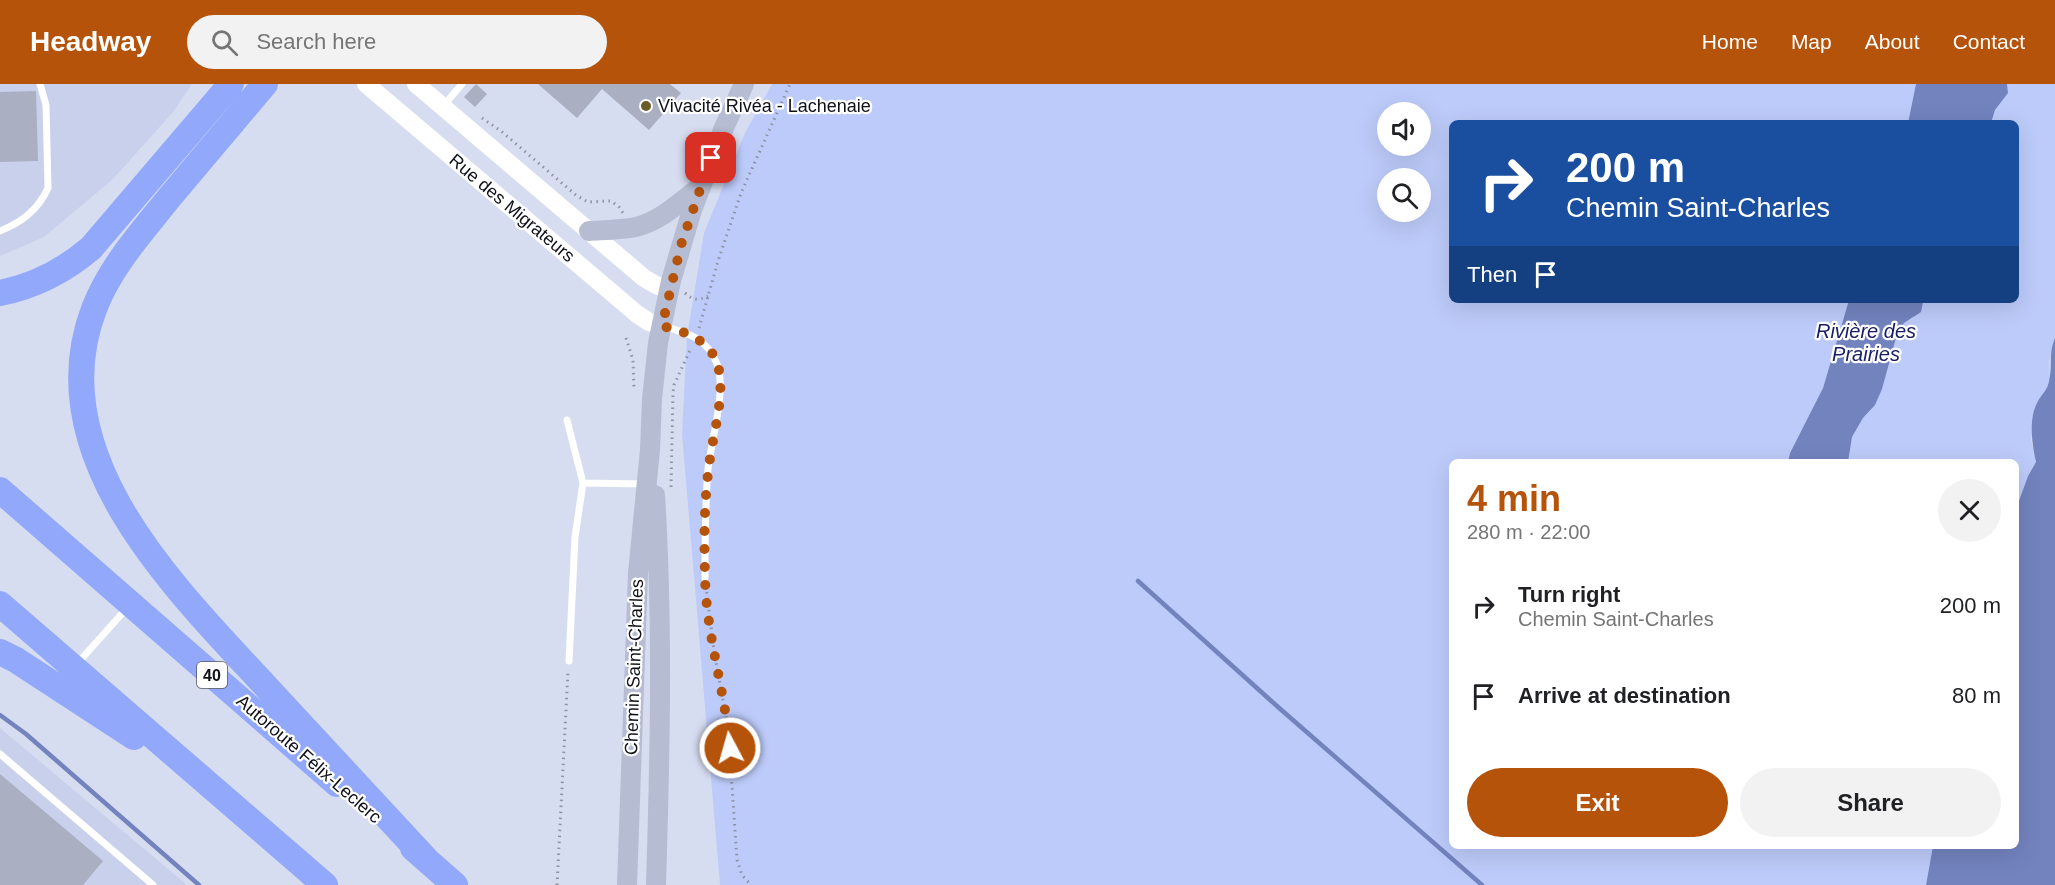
<!DOCTYPE html>
<html lang="en">
<head>
<meta charset="utf-8">
<style>
  body { margin:0; font-family:Helvetica,sans-serif; background:#f2f2f2; color:#202124; height:100vh; display:flex; flex-direction:column; font-size:22px; white-space:nowrap }
  * { box-sizing:border-box; margin:0 }
  p { font-size:20px; color:#757577 }
  .icon { flex:none; width:33px; height:33px; fill:none; stroke:currentColor; stroke-width:2; stroke-linecap:round; stroke-linejoin:round }
  .map { position:relative; flex:1; overflow:hidden }
  .sheet { position:absolute; left:1449px; top:375px; width:570px; height:390px; display:flex; flex-direction:column; background:#fff; border-radius:9px; box-shadow:0 6px 24px #0002 }
  .sheet>* { flex:none }
  .top-card { position:absolute; left:1449px; top:36px; width:570px; height:183px; border-radius:9px; box-shadow:0 6px 24px #0002; background:#1a4fa0; color:#fff; overflow:hidden }
  .fabs { position:absolute; left:1377px; top:18px; display:grid; gap:12px }
  .fabs a { display:grid; place-items:center; width:54px; height:54px; border-radius:50%; background:#fff; box-shadow:0 6px 24px #0002; font-size:30px }
  .pin { position:absolute; display:grid; place-items:center; width:51px; height:51px; color:#fff; margin:-26px; border-radius:12px; box-shadow:0 3px 9px #0006 }
  .me { position:absolute; width:66px; margin:-33px; rotate:354deg; stroke-linejoin:round; filter:drop-shadow(0 0 4px #0008) }
  .turn { display:flex; align-items:center; gap:21px; height:126px; padding:0 18px; font-size:27px }
  .turn .icon { width:78px; height:78px; stroke-width:2.5 }
  .turn b { display:block; font-size:42px; line-height:51px }
  .then { display:flex; align-items:center; height:57px; padding:0 18px; background:#0003; gap:12px; font-size:22px }
  .round { display:grid; place-items:center; flex:none; width:63px; height:63px; border-radius:32px; background:#f2f2f2 }
  .head { display:flex; align-items:center; justify-content:space-between; height:102px; padding:0 18px }
  h1 { font-size:36px; font-weight:600; line-height:45px; color:#b45309 }
  .primary-button { display:flex; gap:12px; margin-top:auto; padding:12px 18px }
  .primary-button a { flex:1; height:69px; border-radius:36px; background:#b45309; color:#fff; font-size:24px; font-weight:600; line-height:69px; text-align:center }
  .primary-button a+a { background:#f2f2f2; color:#202124 }
  ul { padding:0; list-style:none }
  li { display:flex; align-items:center; gap:18px; height:90px; padding:0 18px }
  li div { flex:1 }
  li b { display:block; font-size:22px }
  li em { font-style:normal }
  header { display:flex; align-items:center; gap:36px; box-sizing:border-box; height:84px; padding:0 30px; background:#b45309; color:#fff }
  header strong { font-size:28px }
  nav { display:flex; gap:33px; margin-inline-start:auto; font-size:21px }
  .search { width:420px; height:54px; background:#f2f2f2; display:flex; align-items:center; gap:15px; box-sizing:border-box; padding:0 21px; border-radius:33px; color:#757577; font-size:22px }
  .map>svg:first-child { display:block }
  .built { fill:#c8d0eb }
  .green { fill:#bdcbfa; fill-rule:evenodd }
  .water { fill:#7383be }
  .lines { fill:none; stroke-linecap:round; stroke-linejoin:round }
  .stream { stroke:#7383be; stroke-width:4.5 }
  .building { fill:#aaafc2 }
  .path { stroke:#8e93a2; stroke-width:3; stroke-dasharray:1.5 4.5; stroke-linecap:butt }
  .service { stroke:#fff; stroke-width:7 }
  .tertiary { stroke:#fff; stroke-width:18 }
  .secondary { stroke:#b6bcd2; stroke-width:20 }
  .motorway { stroke:#92a8fb; stroke-width:26 }
  .route { stroke:#b45309; stroke-width:10; stroke-dasharray:0 18 }
  .poi-dot { fill:#6b5c29; stroke:#fff; stroke-width:2 }
  .labels { text-anchor:middle; stroke-width:4.5; stroke-linejoin:round; paint-order:stroke }
  .shield { fill:#fff; stroke:#57585d; stroke-width:1.5 }
  .shield-label { font-size:16px; font-weight:bold; fill:#0f1118 }
  .poi-label { font-size:18px; fill:#0f1118; stroke:#fff; text-anchor:start }
  .street-label { font-size:18px; fill:#0f1118; stroke:#fff }
  .water-label { font-size:20px; font-style:italic; fill:#1a2067; stroke:#fff }
</style>
</head>
<body>
<header>
<strong>Headway</strong>
<div class="search"><svg class="icon" aria-label="search" viewBox="0 0 24 24"><circle cx="10" cy="10" r="6"/><path d="M15 15l6 6"/></svg>Search here</div>
<nav><a>Home</a><a>Map</a><a>About</a><a>Contact</a></nav>
</header>
<div class="map">
<svg width="2055" height="801" viewBox="0 0 2055 801">
  <rect width="100%" height="100%" fill="#d7ddf1"/>
  <path class="built" d="M 0,0 L 192,0 L 173,28 L 113,95 L 44,153 L 0,172 Z
    M 0,644 L 187,801 L 0,801 Z"/>
  <path class="green" d="M 772,0 L 1916,0 L 1908,39 L 1452,39 L 1452,216 L 1849,216 L 1823,304 L 1790,369 L 1788,378 L 1452,378 L 1452,762 L 1933,762 L 1926,801 L 720,801 L 682,350 L 687,252 L 704,149 L 745,49 ZM 1388,28 L 1420,28 L 1420,62 L 1388,62 ZM 1388,94 L 1420,94 L 1420,128 L 1388,128 Z
    M 2007,0 L 2055,0 L 2055,254 L 2049,278 L 2050,296 L 2044,311 L 2037,318 L 2031,355 L 2036,378 L 2028,392 L 2016,425 L 2016,378 L 1848,378 L 1852,353 L 1863,334 L 1871,326 L 1896,254 L 1904,239 L 1913,234 L 1923,218 L 1921,216 L 2016,216 L 2016,39 L 1991,39 L 1995,26 L 2008,9 Z"/>
  <path class="water" d="M 1916,0 L 2007,0 L 2008,9 L 1995,26 L 1991,39 L 1908,39 Z
    M 1849,216 L 1921,216 L 1923,218 L 1921,228 L 1904,239 L 1896,254 L 1882,305 L 1875,321 L 1863,334 L 1852,353 L 1848,378 L 1788,378 L 1790,369 L 1823,304 Z
    M 2055,254 L 2055,801 L 1926,801 L 1933,762 L 2016,762 L 2016,425 L 2028,392 L 2036,378 C 2032,360 2028,334 2038,317 C 2042,310 2048,305 2049,297 C 2053,282 2048,271 2055,254 Z"/>
  <g class="lines">
    <path class="stream" d="M 1138,497 L 1278,623 L 1482,801
      M 0,631 L 26,650 L 199,801"/>
  </g>
  <path class="building" d="M 476,0 L 487,10 L 475,23 L 464,13 Z
    M 538,0 L 670,0 L 681,9 L 649,46 L 602,5 L 577,34 Z
    M 36,7 L 38,77 L 0,78 L 0,8 Z
    M 0,690 L 103,777 L 83,801 L 0,801 Z"/>
  <g class="lines">
    <path class="path" d="M 482,34 L 501,47 L 577,112 L 588,118 L 611,117 L 619,123 L 623,129
      M 685,209 C 693,216 698,217 708,212
      M 699,244 L 718,177 L 741,109 L 790,0
      M 626,254 L 633,276 L 634,305
      M 671,403 L 673,309 L 674,301 L 691,264
      M 706,502 L 714,567 L 728,643 L 737,776 L 742,791 L 751,801
      M 557,801 L 568,587"/>
    <path class="service" d="M 444,21 L 462,0
      M 0,147 C 22,138 38,126 48,104 L 46,21 L 40,0
      M 664,243 C 687,248 708,255 717,280 C 727,306 711,357 708,385 C 705,421 705,458 705,494
      M 567,336 L 583,399 L 575,453 L 569,577
      M 583,399 L 645,400
      M 76,581 L 127,524
      M 0,670 L 153,801"/>
    <path class="tertiary" d="M 366,0 L 637,230 L 649,238 L 662,242
      M 416,0 L 644,194 L 656,201 L 669,206"/>
    <path class="secondary" d="M 589,147 C 605,146 621,146 636,143 C 661,137 681,117 701,102
      M 655,411 C 663,541 660,671 656,801
      M 627,801 L 638,489 L 650,366 L 652,315 L 658,259 L 671,197 L 692,126 L 723,46 L 744,0"/>
    <path class="motorway" d="M 265,0 C 233,38 201,76 169,114 C 141,149 110,183 94,225 C 37,374 181,510 272,609 C 323,664 375,720 426,775
      M 0,209 C 35,202 64,187 91,164 L 231,0
      M 0,406 L 337,700
      M 0,520 L 325,801
      M 0,568 L 16,576 L 134,653
      M 413,764 L 455,801"/>
  </g>
  <g class="lines">
    <path class="route" d="M 711,74 L 681,161 L 662,242 C 685,248 710,255 718,282 C 726,311 712,353 709,382 C 704,418 704,456 705,492 C 706,550 725,607 730,664"/>
  </g>
  <circle class="poi-dot" cx="646" cy="22" r="6"/>
  <g class="labels">
    <rect class="shield" x="197" y="578" width="30" height="26" rx="4.5"/>
    <g class="shield-label">
      <text x="212" y="597">40</text>
    </g>
    <g class="poi-label">
      <text x="658" y="28">Vivacité Rivéa - Lachenaie</text>
    </g>
    <g class="street-label">
      <text transform="translate(512 124) rotate(40)" y="6">Rue des Migrateurs</text>
      <text transform="translate(634 583) rotate(-88)" y="6">Chemin Saint-Charles</text>
      <text transform="translate(309 675) rotate(41)" y="6">Autoroute Félix-Leclerc</text>
    </g>
    <g class="water-label">
      <text x="1866" y="254">Rivière des<tspan x="1866" dy="23">Prairies</tspan></text>
    </g>
  </g>
</svg>
<div class="fabs">
<a><svg class="icon" aria-label="sound" viewBox="0 0 24 24"><path d="M4 9h4l5-4v14l-5-4H4zM17 9q2 3 0 6"/></svg></a>
<a><svg class="icon" aria-label="search" viewBox="0 0 24 24"><circle cx="10" cy="10" r="6"/><path d="M15 15l6 6"/></svg></a>
</div>
<div class="pin" style="left:711px;top:74px;background:#d93025"><svg class="icon" aria-label="arrive" viewBox="0 0 24 24"><path d="M6 21V4h12l-3 4 3 4H6"/></svg></div>
<svg class="me" style="left:730px;top:664px" viewBox="-20 -20 40 40"><circle r="17" fill="#b45309" stroke="#fff" stroke-width="3"/><path d="M0-11L8 9 0 5-8 9z" fill="#fff"/></svg>
<div class="top-card">
<div class="turn"><svg class="icon" aria-label="right" viewBox="0 0 24 24"><path d="M7 20v-9h11M14 6l5 5-5 5"/></svg><div><b>200 m</b>Chemin Saint-Charles</div></div>
<div class="then">Then<svg class="icon" aria-label="arrive" viewBox="0 0 24 24"><path d="M6 21V4h12l-3 4 3 4H6"/></svg></div>
</div>
<section class="sheet">
<div class="head"><div><h1>4 min</h1><p>280 m · 22:00</p></div><a class="round"><svg class="icon" aria-label="close" viewBox="0 0 24 24"><path d="M6 6l12 12M18 6L6 18"/></svg></a></div>
<ul>
<li><svg class="icon" aria-label="right" viewBox="0 0 24 24"><path d="M7 20v-9h11M14 6l5 5-5 5"/></svg><div><b>Turn right</b><p>Chemin Saint-Charles</p></div><em>200 m</em></li>
<li><svg class="icon" aria-label="arrive" viewBox="0 0 24 24"><path d="M6 21V4h12l-3 4 3 4H6"/></svg><div><b>Arrive at destination</b></div><em>80 m</em></li>
</ul>
<div class="primary-button"><a>Exit</a><a>Share</a></div>
</section>
</div>
</body>
</html>
